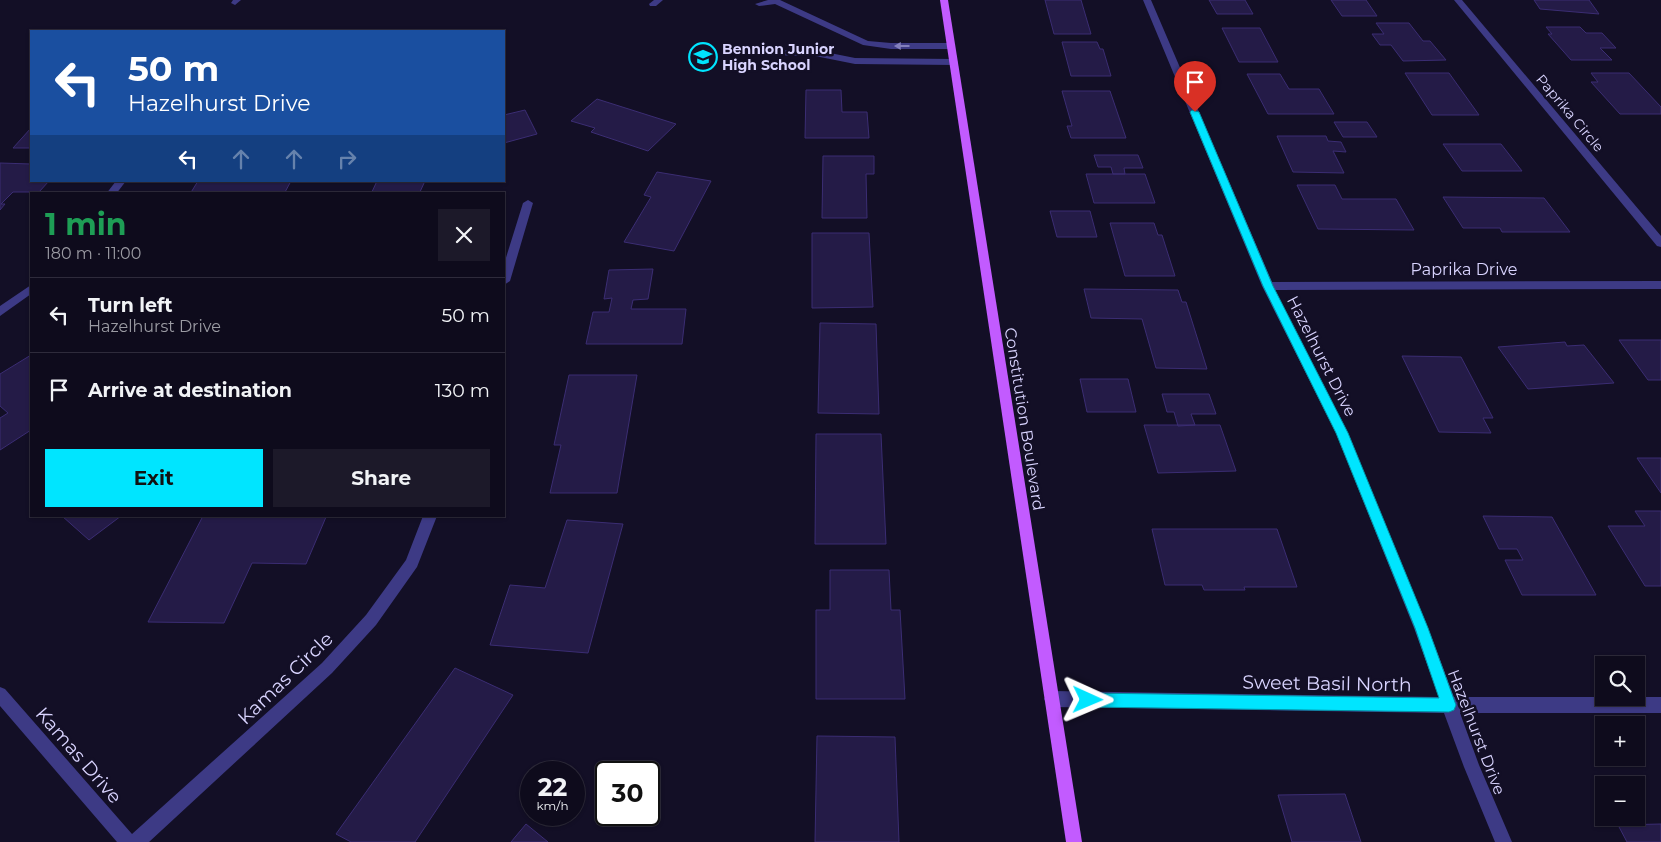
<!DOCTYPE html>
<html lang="en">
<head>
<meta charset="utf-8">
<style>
  body { margin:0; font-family:Montserrat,sans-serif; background:#1c1929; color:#f1f3f6; height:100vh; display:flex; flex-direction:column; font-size:19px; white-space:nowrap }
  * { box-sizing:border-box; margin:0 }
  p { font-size:16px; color:#9b9ba3 }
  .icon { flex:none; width:28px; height:28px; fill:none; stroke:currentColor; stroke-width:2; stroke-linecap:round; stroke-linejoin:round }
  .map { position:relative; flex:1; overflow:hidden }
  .side { position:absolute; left:30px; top:192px; width:475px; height:325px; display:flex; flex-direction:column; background:#0e0b1c; border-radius:0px; box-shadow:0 1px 4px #0004,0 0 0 1px #2e2b3b }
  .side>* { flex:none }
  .banner { position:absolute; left:30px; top:30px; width:475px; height:152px; border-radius:0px; box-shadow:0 1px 4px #0004,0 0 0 1px #2e2b3b; background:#1a4fa0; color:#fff; overflow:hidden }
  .tools { position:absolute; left:1595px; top:656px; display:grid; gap:10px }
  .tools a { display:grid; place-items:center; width:50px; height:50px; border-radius:0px; background:#0e0b1c; box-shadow:0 1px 4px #0004,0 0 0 1px #2e2b3b; font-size:25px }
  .speed { position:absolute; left:520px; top:761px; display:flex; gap:10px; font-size:25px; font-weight:700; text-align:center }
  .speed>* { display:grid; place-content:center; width:65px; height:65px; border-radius:50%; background:#0e0b1c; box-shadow:0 1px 4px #0004,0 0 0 1px #2e2b3b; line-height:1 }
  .speed small { font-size:12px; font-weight:400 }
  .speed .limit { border:2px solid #111; border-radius:8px; background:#fff; color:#111 }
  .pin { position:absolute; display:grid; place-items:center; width:42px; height:42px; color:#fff; margin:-51px -21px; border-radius:50% 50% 50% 0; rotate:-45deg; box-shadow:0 0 5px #0007 }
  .pin .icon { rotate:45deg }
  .me { position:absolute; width:55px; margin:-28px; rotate:91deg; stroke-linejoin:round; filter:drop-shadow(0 0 4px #0008) }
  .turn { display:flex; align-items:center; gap:18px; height:105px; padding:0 15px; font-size:22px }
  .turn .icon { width:65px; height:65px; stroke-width:2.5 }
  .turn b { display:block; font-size:35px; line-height:42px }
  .lanes { display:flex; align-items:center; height:48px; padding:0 15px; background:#0003; justify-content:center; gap:25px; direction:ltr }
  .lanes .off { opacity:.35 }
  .round { display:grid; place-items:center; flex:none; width:52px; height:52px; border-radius:0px; background:#1c1929 }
  .headline { display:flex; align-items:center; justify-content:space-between; height:85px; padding:0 15px }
  h1 { font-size:30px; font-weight:700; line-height:38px; color:#1e9e55 }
  .button { display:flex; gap:10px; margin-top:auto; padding:10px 15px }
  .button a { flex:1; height:58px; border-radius:0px; background:#00e5ff; color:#111; font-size:20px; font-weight:700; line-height:58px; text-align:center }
  .button a+a { background:#1c1929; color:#f1f3f6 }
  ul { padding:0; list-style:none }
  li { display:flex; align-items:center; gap:15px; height:75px; padding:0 15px; border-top:1px solid #2e2b3b }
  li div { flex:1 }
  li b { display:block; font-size:19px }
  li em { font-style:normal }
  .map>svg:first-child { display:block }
  .building { fill:#241b47; stroke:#3b2d73 }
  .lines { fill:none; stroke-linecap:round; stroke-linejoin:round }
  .minor { fill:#3d3a85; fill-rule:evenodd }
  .major { fill:#c25bff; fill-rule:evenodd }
  .oneway { fill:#837fbc }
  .route { fill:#00e5ff; stroke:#0095a6 }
  .labels { text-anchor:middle; stroke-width:5; stroke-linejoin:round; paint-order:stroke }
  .far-poi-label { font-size:14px; font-weight:bold; fill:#d9d4ff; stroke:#130f26; text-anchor:start }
  .far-street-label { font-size:14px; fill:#d9d4ff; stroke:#130f26 }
  .street-label { font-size:16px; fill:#d9d4ff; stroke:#130f26 }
  .near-street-label { font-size:19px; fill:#d9d4ff; stroke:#130f26 }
</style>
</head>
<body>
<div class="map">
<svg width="1661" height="842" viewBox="0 0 1661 842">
  <rect width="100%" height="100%" fill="#130f26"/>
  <path class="building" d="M 1045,0 L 1081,0 L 1091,34 L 1054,34 Z
    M 1209,0 L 1245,0 L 1253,14 L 1217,14 Z
    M 1331,0 L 1366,0 L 1377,16 L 1342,16 Z
    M 1534,0 L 1589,0 L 1599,14 L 1540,9 Z
    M 1376,23 L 1409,23 L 1423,41 L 1430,41 L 1446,60 L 1403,61 L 1391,45 L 1380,45 L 1372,34 L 1384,34 Z
    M 1546,27 L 1580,27 L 1586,33 L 1602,33 L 1616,48 L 1600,48 L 1612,60 L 1571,60 L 1548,34 L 1552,34 Z
    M 1222,28 L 1260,28 L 1278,62 L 1239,62 Z
    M 1062,42 L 1097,42 L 1100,49 L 1103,49 L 1111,76 L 1071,76 Z
    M 1405,73 L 1449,73 L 1479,115 L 1432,115 Z
    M 1591,73 L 1629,73 L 1661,107 L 1661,114 L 1620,114 L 1591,82 L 1598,82 Z
    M 1247,74 L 1280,74 L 1289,89 L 1319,89 L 1334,114 L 1268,114 Z
    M 806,90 L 841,90 L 842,112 L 867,112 L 869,138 L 805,138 Z
    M 1062,91 L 1110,91 L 1126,138 L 1071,138 L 1067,126 L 1072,126 Z
    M 597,99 L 676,124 L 648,151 L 591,132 L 595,128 L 571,121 Z
    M 525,110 L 537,134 L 504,143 L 504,115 Z
    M 1334,122 L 1367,122 L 1377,137 L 1343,137 Z
    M 31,128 L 31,148 L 13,148 Z
    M 1277,136 L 1326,136 L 1328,141 L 1341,142 L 1346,152 L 1333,151 L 1344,173 L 1293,172 Z
    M 1443,144 L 1501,144 L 1522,171 L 1462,171 Z
    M 1094,155 L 1138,155 L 1143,168 L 1124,168 L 1125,174 L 1113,174 L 1111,167 L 1098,167 Z
    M 823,156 L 874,156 L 874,174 L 866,174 L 867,218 L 822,218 Z
    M 0,163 L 31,164 L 31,181 L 49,181 L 39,192 L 13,192 L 1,204 L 5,204 L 0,210 Z
    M 657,172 L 711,181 L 674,251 L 624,242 L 651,197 L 644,195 Z
    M 1086,174 L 1145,174 L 1155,203 L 1094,203 Z
    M 198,181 L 291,181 L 284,194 L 190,194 Z
    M 377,181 L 425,181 L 419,194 L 371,194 Z
    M 1297,185 L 1335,185 L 1342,199 L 1396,199 L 1414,230 L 1318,229 Z
    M 1443,197 L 1544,198 L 1570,232 L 1502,232 L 1500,228 L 1463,228 Z
    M 1050,211 L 1090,211 L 1097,237 L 1057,237 Z
    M 1110,223 L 1154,223 L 1158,235 L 1162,235 L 1175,276 L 1125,276 Z
    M 812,233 L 869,233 L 873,307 L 812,308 Z
    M 653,269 L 648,299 L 633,300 L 631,309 L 686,309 L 682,344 L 586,344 L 593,312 L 609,312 L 612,298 L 604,299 L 609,270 Z
    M 1084,289 L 1178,290 L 1182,302 L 1186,302 L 1207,369 L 1156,368 L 1142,319 L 1091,318 Z
    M 820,323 L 876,324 L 879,414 L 818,413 Z
    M 1619,340 L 1661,340 L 1661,380 L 1648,380 Z
    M 1565,342 L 1567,346 L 1584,345 L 1614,383 L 1528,389 L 1498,347 Z
    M 31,355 L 31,430 L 0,450 L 0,418 L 8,413 L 0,406 L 0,374 Z
    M 1402,356 L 1461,357 L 1493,418 L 1483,418 L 1491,433 L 1439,432 Z
    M 569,375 L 637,375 L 617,493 L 550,493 L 561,445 L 554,445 Z
    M 1080,379 L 1128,379 L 1136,412 L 1087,412 Z
    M 1162,394 L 1209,394 L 1216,414 L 1191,414 L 1195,425 L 1178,426 L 1174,412 L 1167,412 Z
    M 1144,425 L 1220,425 L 1236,471 L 1158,473 Z
    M 816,434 L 881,434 L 886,544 L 815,544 Z
    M 1637,458 L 1661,458 L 1661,493 Z
    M 1635,511 L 1661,511 L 1661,586 L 1645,586 L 1608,526 L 1645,526 Z
    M 62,516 L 121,516 L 89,540 Z
    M 203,516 L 311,516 L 326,517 L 306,564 L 252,563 L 224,623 L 148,622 Z
    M 1483,516 L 1552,517 L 1596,595 L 1522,595 L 1505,560 L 1523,560 L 1517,549 L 1499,549 Z
    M 567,520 L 623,524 L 588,653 L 490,645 L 510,585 L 545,588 Z
    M 1152,529 L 1277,529 L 1297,587 L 1244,587 L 1245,590 L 1204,590 L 1202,585 L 1165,585 Z
    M 830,570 L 889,570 L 891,610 L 900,610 L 905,699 L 816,699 L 816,610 L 830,610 Z
    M 455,668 L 513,695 L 415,842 L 351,842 L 336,834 Z
    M 817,736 L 895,737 L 899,842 L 815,842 Z
    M 1345,794 L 1361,842 L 1292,842 L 1278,795 Z
    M 526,824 L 548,842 L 511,842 Z
    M 1661,824 L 1661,842 L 1627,842 L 1618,825 Z"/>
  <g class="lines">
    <path class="minor" d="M 233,0 L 241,0 L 235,5 L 231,3 Z
      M 654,0 L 663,0 L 656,6 L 650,6 L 649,4 Z
      M 768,0 L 780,0 L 868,41 L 891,43 L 951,43 L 955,46 L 951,49 L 891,49 L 863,45 L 775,4 L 759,6 L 755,4 Z
      M 1143,0 L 1151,0 L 1272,282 L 1661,281 L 1661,289 L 1275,290 L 1348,433 L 1428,628 L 1454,697 L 1661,697 L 1661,713 L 1460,713 L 1479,765 L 1512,842 L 1495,842 L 1464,767 L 1444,713 L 1052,707 L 1047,704 L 1044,699 L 1047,694 L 1052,691 L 1439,697 L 1414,628 L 1336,433 L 1262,286 Z
      M 1454,0 L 1462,0 L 1661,236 L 1661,247 L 1657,246 Z
      M 767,50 L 815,50 L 855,58 L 954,59 L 958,62 L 954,65 L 855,64 L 815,56 L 764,55 L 764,51 Z
      M 116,181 L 126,181 L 116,194 L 106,194 Z
      M 528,200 L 533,203 L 510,281 L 504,285 L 504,264 L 523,203 Z
      M 31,285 L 31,294 L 0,316 L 0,306 Z
      M 423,516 L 437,516 L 417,567 L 376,625 L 332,673 L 149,842 L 117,842 L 0,706 L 0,687 L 5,689 L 132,834 L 322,663 L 366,615 L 406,560 Z"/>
    <path class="major" d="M 940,0 L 948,0 L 1082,842 L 1066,842 Z"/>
  </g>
  <defs><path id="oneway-solid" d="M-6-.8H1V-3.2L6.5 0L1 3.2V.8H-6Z" transform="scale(1.25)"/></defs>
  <use class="oneway" href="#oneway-solid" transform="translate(902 46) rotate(180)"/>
  <path class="route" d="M 1192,110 L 1199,112 L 1273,286 L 1348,433 L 1428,628 L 1456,705 L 1454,710 L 1449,712 L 1088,707 L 1083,705 L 1081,700 L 1083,695 L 1088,693 L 1439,698 L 1415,628 L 1336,433 L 1263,286 L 1190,112 Z"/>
  <defs>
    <symbol id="school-ring" viewBox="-11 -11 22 22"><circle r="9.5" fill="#130f26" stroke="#00e5ff" stroke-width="1.5"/><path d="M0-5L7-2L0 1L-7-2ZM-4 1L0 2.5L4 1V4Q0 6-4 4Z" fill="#00e5ff"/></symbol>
  </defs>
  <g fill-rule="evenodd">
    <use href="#school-ring" x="687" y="41" width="32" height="32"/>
  </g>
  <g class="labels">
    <g class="far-poi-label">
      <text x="722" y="54">Bennion Junior<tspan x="722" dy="16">High School</tspan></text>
    </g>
    <g class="far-street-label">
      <text transform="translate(1570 113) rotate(50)" y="5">Paprika Circle</text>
    </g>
    <g class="street-label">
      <text x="1464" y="275">Paprika Drive</text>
      <text transform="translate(1322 356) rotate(63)" y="6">Hazelhurst Drive</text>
      <text transform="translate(1025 419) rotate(81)" y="6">Constitution Boulevard</text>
      <text transform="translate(1477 732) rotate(69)" y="6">Hazelhurst Drive</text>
    </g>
    <g class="near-street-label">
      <text transform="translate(285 678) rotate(-44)" y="7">Kamas Circle</text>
      <text transform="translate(1327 683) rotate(1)" y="7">Sweet Basil North</text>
      <text transform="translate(79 755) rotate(49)" y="7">Kamas Drive</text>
    </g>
  </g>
</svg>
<div class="tools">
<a><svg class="icon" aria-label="search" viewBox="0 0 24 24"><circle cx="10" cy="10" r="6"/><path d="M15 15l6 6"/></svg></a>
<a>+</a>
<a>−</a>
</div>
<div class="speed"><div>22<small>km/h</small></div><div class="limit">30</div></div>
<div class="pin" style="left:1195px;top:112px;background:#d93025"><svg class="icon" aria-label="arrive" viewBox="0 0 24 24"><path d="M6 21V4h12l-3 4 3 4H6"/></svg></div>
<svg class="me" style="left:1088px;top:700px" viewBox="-20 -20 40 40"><path d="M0-17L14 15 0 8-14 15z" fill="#00e5ff" stroke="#fff" stroke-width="4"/></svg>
<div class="banner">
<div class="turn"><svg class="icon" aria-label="left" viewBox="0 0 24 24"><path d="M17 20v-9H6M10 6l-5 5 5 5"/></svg><div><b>50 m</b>Hazelhurst Drive</div></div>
<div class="lanes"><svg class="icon" aria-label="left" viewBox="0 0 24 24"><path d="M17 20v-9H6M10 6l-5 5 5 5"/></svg><svg class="icon off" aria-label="ahead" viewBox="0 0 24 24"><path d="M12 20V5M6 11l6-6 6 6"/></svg><svg class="icon off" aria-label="ahead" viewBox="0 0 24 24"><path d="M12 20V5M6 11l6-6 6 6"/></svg><svg class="icon off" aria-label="right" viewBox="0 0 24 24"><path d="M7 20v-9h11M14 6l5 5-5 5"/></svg></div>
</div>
<section class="side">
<div class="headline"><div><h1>1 min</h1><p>180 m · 11:00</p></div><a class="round"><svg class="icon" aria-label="close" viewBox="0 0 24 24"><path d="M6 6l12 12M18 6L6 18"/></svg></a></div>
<ul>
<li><svg class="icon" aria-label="left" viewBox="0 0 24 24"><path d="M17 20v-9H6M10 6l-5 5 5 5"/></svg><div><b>Turn left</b><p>Hazelhurst Drive</p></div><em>50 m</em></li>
<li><svg class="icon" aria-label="arrive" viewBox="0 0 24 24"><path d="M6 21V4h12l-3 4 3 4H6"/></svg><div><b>Arrive at destination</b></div><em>130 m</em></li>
</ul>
<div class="button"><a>Exit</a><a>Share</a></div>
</section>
</div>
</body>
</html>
